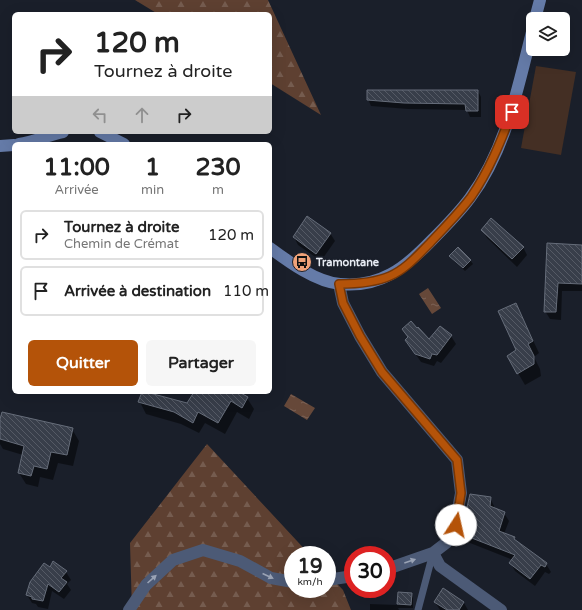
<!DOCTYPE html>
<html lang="fr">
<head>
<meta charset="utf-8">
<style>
  body { margin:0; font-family:"Varela Round",sans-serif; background:#f6f6f6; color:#222; height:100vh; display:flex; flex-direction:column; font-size:15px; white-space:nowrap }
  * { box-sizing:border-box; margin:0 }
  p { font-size:13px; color:#767676 }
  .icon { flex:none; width:22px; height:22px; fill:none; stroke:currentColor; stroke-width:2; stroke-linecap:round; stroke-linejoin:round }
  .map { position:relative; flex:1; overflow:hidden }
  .drawer { position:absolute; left:12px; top:142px; width:260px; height:252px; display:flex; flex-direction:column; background:#fff; border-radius:6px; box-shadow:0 4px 16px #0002 }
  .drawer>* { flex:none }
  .top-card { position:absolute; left:12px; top:12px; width:260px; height:122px; border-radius:6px; box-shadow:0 4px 16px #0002; background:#fff; color:#222; overflow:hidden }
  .buttons { position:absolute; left:526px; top:12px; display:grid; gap:8px }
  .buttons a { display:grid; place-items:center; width:44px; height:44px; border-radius:6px; background:#fff; box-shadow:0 4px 16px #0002; font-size:20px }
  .speed { position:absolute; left:284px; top:546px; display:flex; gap:8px; font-size:20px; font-weight:700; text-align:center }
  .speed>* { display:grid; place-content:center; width:52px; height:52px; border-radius:50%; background:#fff; box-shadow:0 4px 16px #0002; line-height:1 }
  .speed small { font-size:10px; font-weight:400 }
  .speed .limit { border:6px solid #d22; background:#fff; color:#111 }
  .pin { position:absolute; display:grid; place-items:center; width:34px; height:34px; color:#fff; margin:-17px; border-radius:8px; box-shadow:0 2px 6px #0006 }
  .me { position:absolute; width:44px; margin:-22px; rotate:10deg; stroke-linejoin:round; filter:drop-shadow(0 0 3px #0008) }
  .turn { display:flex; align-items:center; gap:14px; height:84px; padding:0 16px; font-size:18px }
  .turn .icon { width:52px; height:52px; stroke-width:2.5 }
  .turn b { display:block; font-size:28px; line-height:34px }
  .lanes { display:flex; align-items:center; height:38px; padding:0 16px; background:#0003; justify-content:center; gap:20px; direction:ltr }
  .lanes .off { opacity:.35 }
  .eta { display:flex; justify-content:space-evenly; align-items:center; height:68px; text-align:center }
  .eta b { font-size:24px; font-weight:700; line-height:28px }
  .cta { display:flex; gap:8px; margin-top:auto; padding:8px 16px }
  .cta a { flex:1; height:46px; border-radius:6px; background:#b45309; color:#fff; font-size:16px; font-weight:700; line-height:46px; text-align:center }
  .cta a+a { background:#f6f6f6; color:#222 }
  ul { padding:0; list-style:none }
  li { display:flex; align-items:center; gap:12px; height:50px; margin:0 8px 6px; padding:0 8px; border:2px solid #e0e0e0; border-radius:6px }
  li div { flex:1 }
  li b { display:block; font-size:15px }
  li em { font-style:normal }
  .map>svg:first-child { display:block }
  .grass { fill:#442f24 }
  .forest { fill:url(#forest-firs) }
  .water { fill:url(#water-ripples) }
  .shadow { fill:#0007 }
  .building { fill:url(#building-back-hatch); stroke:#666d7a }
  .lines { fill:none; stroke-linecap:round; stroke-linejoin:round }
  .lane { stroke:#4c5a76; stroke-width:7 }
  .street { stroke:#4c5a76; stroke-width:12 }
  .secondary { stroke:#657ba8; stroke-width:12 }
  .oneway { fill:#9aa3b5 }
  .route-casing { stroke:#753606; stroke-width:10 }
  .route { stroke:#b45309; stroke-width:7 }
  .labels { text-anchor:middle; stroke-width:4; stroke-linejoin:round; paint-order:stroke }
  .poi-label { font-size:11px; font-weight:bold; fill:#e8ecf4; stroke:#1a1f2a; text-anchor:start }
</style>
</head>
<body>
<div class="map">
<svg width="582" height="610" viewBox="0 0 582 610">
  <defs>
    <pattern id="forest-firs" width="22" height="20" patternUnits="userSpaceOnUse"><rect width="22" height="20" fill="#5e4031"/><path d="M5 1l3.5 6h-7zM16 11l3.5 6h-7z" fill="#755c4f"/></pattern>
    <pattern id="water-ripples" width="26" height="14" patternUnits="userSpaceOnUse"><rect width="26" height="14" fill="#664839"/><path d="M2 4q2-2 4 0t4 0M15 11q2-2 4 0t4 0" fill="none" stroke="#7c6356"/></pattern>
    <pattern id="building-back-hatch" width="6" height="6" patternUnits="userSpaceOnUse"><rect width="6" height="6" fill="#383e4a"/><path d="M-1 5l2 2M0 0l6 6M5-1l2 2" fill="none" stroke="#555a65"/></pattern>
  </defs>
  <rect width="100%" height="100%" fill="#1a1f2a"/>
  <path class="grass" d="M 536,66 L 576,72 L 561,155 L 521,148 Z"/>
  <path class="forest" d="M 135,0 L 268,0 L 321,115 L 270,83 L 270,14 L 158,14 Z
    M 207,444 L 310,555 L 293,555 L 293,589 L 327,589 L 327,573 L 343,590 L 351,610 L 132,610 L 130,543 Z"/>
  <path class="water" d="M 428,288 L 441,308 L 432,314 L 419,294 Z
    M 291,394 L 315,408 L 307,420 L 284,406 Z"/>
  <path class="shadow" d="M 478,91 L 481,97 L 481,117 L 470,117 L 467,110 L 408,109 L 371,106 L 368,99 Z
    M 482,230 L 523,247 L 527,255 L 517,267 L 487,238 Z
    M 330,233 L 335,241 L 321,261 L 298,245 L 294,237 Z
    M 582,241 L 582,291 L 562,291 L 561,320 L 550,319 L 545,311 L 548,244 L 582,246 Z
    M 451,256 L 470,260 L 473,264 L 465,271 L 453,260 Z
    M 516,304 L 539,353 L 534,357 L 540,369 L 541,376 L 525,385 L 508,356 L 517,350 Z
    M 270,320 L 272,324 L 270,327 Z
    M 403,329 L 429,341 L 451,336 L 456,344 L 441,363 L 437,361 L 434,366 L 421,362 L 406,340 L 408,338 Z
    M 195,392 L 237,392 L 247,398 L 254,409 L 249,419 L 237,412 L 225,434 L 205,423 L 199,433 L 181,424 L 146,414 L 140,402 L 188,405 Z
    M 0,424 L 72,429 L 79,441 L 73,466 L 58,463 L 53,480 L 40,477 L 38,487 L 26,484 L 19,473 L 23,455 L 3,449 L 0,444 Z
    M 490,498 L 494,506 L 494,509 L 504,513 L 509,521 L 504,534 L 514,538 L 516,542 L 546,564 L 551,572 L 549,574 L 545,572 L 535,586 L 515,571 L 511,563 L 513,560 L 465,541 L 460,533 Z
    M 50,568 L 66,572 L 71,580 L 67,584 L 71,590 L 64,599 L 52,591 L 48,609 L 38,607 L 36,604 L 32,603 L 27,595 Z
    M 399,593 L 411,594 L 413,598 L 413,608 L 398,608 L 399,610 L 370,610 L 370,604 L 398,605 Z
    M 435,602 L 464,603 L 468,610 L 440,610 Z"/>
  <path class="building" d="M 367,90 L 478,90 L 478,111 L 466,111 L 465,104 L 404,103 L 367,100 Z
    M 307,216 L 331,233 L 316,254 L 293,237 Z
    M 491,218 L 524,247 L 512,259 L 481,230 Z
    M 547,243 L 582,245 L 582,284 L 558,283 L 556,312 L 544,312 Z
    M 458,247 L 471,260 L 463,268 L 449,256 Z
    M 516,303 L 533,341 L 528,344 L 534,356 L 534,364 L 517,374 L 507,356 L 516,350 L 498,311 Z
    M 411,321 L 417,328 L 418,327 L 429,339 L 440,326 L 452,335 L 437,355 L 432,354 L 430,359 L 415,354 L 405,340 L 408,337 L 402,329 Z
    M 142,392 L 146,392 L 187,403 L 194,392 L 239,392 L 248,397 L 242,408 L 231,401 L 218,423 L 198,412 L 193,423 L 174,412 L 138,402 Z
    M 2,412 L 73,428 L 67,455 L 51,452 L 47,469 L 34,466 L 31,476 L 18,473 L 24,446 L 0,439 L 0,419 Z
    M 470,494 L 491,497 L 490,506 L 505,512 L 499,531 L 515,537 L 514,539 L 547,563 L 545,567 L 541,565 L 530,579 L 509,563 L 515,555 L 459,533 L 464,521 Z
    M 53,561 L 67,571 L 61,578 L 67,582 L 59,592 L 48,584 L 43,601 L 32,599 L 32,597 L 26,595 L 30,582 L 44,563 L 50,567 Z
    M 443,588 L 464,602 L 459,610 L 447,610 L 434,602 Z
    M 398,592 L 412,593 L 411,605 L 397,604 Z"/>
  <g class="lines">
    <path class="lane" d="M 418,610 L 433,553"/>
    <path class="street" d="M 339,284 L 343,303 L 360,336 L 382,372 L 457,460 L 461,493 L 455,525 L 446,543 L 433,553 L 387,569
      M 433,553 L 440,566 L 501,610
      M 327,580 L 353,576
      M 129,610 L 146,585 L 173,560 L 203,550 L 240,561 L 271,578 L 293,582"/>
    <path class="secondary" d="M 535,19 L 540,0
      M 100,132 L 124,144
      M 19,144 C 34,142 48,135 63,132
      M 0,146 L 14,145
      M 270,248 C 289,262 316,282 340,284 C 380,288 405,268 431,241 C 445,227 459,213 470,198 C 507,148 518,86 533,28"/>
  </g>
  <defs><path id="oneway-solid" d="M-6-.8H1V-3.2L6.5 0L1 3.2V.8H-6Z"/></defs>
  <g class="oneway">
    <use href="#oneway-solid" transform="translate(410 561) rotate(-19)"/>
    <use href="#oneway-solid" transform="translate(268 576) rotate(25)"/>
    <use href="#oneway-solid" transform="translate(152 579) rotate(-42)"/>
  </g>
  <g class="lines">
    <defs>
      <path id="route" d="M 456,525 L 461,493 L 457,460 L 382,372 L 360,336 L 343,303 L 339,284 C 356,284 374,283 390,276 C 406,269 418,255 430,243 C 444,228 459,213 471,197 C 489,171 501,141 512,112"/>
    </defs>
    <use href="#route" class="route-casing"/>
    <use href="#route" class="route"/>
  </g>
  <defs>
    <symbol id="bus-disc" viewBox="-11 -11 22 22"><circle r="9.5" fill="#f0a279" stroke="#1a1f2a"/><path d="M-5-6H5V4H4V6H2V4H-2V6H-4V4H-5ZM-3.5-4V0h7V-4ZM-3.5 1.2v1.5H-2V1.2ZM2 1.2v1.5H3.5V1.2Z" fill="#111"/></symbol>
  </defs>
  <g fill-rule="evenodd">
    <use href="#bus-disc" x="291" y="251" width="22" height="22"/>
  </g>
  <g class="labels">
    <g class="poi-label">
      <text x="316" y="266">Tramontane</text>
    </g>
  </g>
</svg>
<div class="buttons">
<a><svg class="icon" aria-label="layers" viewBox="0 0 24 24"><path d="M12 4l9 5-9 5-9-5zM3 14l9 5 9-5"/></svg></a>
</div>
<div class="speed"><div>19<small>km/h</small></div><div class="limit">30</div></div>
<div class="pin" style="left:512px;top:112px;background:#d93025"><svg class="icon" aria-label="arrive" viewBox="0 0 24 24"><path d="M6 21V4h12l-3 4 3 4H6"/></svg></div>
<svg class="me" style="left:456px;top:525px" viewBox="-20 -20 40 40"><circle r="19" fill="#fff"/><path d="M0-13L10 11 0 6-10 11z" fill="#b45309"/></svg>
<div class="top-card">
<div class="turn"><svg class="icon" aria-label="right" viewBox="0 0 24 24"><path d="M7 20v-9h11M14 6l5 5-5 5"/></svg><div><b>120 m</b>Tournez à droite</div></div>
<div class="lanes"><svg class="icon off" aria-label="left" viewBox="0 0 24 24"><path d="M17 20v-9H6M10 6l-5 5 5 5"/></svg><svg class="icon off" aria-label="ahead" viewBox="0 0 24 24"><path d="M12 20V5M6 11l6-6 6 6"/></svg><svg class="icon" aria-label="right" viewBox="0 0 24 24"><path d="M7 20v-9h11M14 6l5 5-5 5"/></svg></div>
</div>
<section class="drawer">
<div class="eta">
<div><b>11:00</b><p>Arrivée</p></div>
<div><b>1</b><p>min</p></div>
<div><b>230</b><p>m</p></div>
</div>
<ul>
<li><svg class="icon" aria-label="right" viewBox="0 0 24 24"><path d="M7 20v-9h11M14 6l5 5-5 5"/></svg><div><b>Tournez à droite</b><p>Chemin de Crémat</p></div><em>120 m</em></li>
<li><svg class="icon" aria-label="arrive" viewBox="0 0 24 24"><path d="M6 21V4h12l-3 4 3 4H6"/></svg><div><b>Arrivée à destination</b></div><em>110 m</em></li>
</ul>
<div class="cta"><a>Quitter</a><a>Partager</a></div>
</section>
</div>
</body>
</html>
